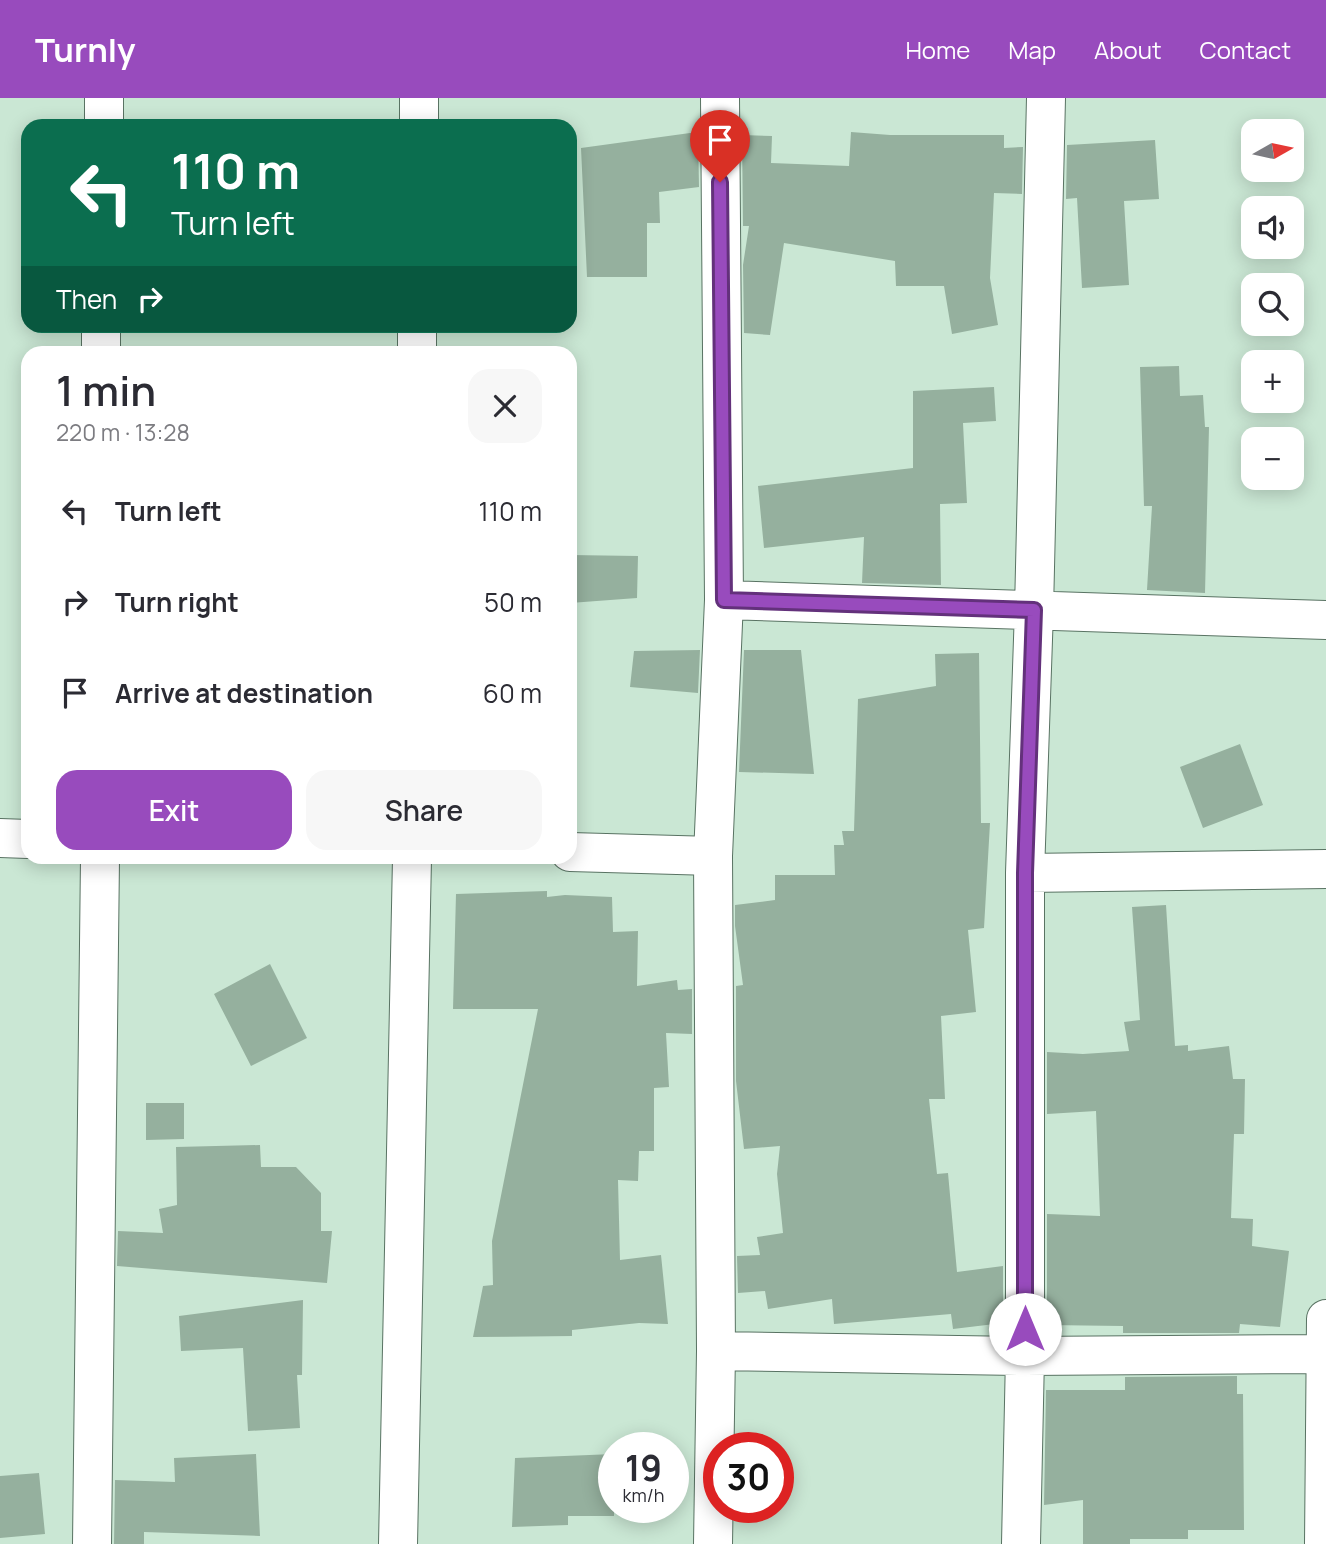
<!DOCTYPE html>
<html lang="en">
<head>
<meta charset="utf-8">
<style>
  body { margin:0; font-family:Manrope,sans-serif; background:#f7f7f7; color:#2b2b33; height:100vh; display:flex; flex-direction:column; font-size:26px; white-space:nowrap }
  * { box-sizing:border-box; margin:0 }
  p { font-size:23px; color:#7c7c81 }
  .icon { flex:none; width:38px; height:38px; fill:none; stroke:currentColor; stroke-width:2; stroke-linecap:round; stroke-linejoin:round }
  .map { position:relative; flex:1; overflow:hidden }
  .drawer { position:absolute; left:21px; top:248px; width:556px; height:518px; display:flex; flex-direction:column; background:#fff; border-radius:21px; box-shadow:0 4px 18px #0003 }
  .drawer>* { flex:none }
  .top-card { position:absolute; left:21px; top:21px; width:556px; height:214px; border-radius:21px; box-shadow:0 4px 18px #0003; background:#0b6e4f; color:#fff; overflow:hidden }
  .needle { width:46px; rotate:81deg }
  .tools { position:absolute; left:1241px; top:21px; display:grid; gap:14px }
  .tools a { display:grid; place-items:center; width:63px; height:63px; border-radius:14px; background:#fff; box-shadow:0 4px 18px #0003; font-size:35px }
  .speed { position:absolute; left:598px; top:1334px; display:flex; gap:14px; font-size:35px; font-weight:700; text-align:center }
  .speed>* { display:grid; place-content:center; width:91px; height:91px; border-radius:50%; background:#fff; box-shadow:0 4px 18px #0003; line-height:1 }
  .speed small { font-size:18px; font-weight:400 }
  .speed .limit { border:10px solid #d22; background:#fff; color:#111 }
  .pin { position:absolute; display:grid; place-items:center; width:60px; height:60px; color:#fff; margin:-72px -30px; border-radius:50% 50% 50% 0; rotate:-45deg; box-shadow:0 0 7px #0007 }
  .pin .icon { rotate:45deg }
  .me { position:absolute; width:77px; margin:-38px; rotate:0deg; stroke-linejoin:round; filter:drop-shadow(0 0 5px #0008) }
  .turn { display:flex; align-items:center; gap:24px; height:147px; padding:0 35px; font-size:32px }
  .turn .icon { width:91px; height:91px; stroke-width:2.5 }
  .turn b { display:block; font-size:49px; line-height:60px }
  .then { display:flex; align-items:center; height:66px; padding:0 35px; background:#0003; gap:14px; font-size:26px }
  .round { display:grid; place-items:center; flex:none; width:74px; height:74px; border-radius:21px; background:#f7f7f7 }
  .head { display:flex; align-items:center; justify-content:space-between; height:119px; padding:0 35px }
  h1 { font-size:42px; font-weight:600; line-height:52px }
  .cta { display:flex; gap:14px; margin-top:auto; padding:14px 35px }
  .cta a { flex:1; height:80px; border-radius:21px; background:#984bbd; color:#fff; font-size:28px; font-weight:600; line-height:80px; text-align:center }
  .cta a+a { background:#f7f7f7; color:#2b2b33 }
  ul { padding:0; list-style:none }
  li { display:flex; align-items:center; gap:21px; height:91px; padding:0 35px }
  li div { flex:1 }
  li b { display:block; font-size:26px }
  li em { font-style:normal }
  header { display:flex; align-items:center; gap:42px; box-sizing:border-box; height:98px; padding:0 35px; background:#984bbd; color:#fff }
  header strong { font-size:33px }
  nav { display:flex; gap:38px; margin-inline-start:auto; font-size:24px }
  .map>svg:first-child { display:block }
  .building { fill:#95b09e }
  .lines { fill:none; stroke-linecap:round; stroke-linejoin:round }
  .minor-casing { stroke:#597363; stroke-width:40 }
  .minor { stroke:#fff; stroke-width:38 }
  .route-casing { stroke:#63317b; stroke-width:18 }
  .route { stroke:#984bbd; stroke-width:12 }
</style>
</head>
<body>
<header>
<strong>Turnly</strong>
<nav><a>Home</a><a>Map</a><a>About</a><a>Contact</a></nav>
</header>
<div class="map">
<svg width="1326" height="1446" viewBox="0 0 1326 1446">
  <rect width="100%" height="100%" fill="#cae7d4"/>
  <path class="building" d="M 851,34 L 890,37 L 1004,37 L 1004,50 L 1023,49 L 1022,96 L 994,95 L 990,180 L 998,227 L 952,236 L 944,188 L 896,188 L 895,163 L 784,145 L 770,237 L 744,235 L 743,167 L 749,128 L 743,128 L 742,37 L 772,38 L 771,65 L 849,68 Z
    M 690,35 L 698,35 L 699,89 L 659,94 L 660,125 L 647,125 L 647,179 L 587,179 L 581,50 Z
    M 1155,42 L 1159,101 L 1124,103 L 1129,187 L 1082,190 L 1077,100 L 1066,101 L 1067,47 Z
    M 1179,268 L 1180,298 L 1203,297 L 1205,329 L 1209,329 L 1205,495 L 1147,492 L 1152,408 L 1144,408 L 1140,269 Z
    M 994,289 L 996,323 L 963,325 L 967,405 L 940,406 L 941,487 L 862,485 L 864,439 L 764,450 L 758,388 L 913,370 L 913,293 Z
    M 570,457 L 638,458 L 637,500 L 570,505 Z
    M 700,552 L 698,595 L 630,589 L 634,553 Z
    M 744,552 L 801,552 L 814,676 L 739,674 Z
    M 979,555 L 981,725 L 990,725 L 984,830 L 968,832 L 976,914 L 941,918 L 945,1001 L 929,1001 L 937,1076 L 948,1075 L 957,1174 L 1003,1168 L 1003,1225 L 953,1231 L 951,1216 L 834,1226 L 832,1201 L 768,1211 L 765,1193 L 738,1195 L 737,1158 L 760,1157 L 757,1139 L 783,1135 L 777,1076 L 780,1048 L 744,1051 L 736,983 L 736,888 L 743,887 L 735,828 L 735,807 L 775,802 L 775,777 L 835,777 L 834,747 L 844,747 L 842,733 L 854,733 L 858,601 L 936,588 L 935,556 Z
    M 1240,646 L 1263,707 L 1203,730 L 1180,669 Z
    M 547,793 L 547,799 L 565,797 L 612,799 L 613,834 L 638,833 L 637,888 L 677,882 L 678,892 L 692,891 L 692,936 L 666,935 L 669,989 L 654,990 L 654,1053 L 639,1053 L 638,1083 L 618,1082 L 620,1162 L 661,1157 L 668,1226 L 639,1225 L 572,1232 L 572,1238 L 473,1239 L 483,1188 L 493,1187 L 492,1143 L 538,911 L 453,911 L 456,796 Z
    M 1166,807 L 1175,948 L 1188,947 L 1188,953 L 1229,948 L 1233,981 L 1245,981 L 1244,1036 L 1234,1036 L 1231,1120 L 1253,1121 L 1252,1148 L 1289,1153 L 1280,1229 L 1240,1226 L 1239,1235 L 1123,1235 L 1123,1228 L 1047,1227 L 1047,1116 L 1100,1118 L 1096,1013 L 1047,1016 L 1047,954 L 1083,956 L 1129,953 L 1124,924 L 1140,922 L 1132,809 Z
    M 270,866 L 307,940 L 251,968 L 214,896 Z
    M 146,1005 L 184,1005 L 184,1041 L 146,1042 Z
    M 260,1047 L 261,1069 L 296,1069 L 321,1095 L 321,1133 L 332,1133 L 327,1185 L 117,1168 L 118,1133 L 163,1135 L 159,1111 L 177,1107 L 176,1049 Z
    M 303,1202 L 302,1277 L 297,1277 L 300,1330 L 248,1333 L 243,1250 L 181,1253 L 179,1218 Z
    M 1237,1278 L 1237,1296 L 1243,1296 L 1244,1432 L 1188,1432 L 1188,1441 L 1130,1441 L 1130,1446 L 1083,1446 L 1083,1402 L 1044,1407 L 1046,1292 L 1125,1292 L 1125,1279 Z
    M 256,1356 L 260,1438 L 144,1434 L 144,1446 L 114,1446 L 115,1382 L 175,1384 L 174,1360 Z
    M 614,1356 L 614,1418 L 568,1418 L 568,1427 L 512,1429 L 515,1360 Z
    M 39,1375 L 45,1436 L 0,1440 L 0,1378 Z"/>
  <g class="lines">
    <defs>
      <path id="minor" d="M 104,28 L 104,0
        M 419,28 L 419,0
        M 101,256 L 101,228
        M 417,256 L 417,228
        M 724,502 L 1326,522
        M 0,740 L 28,741
        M 570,754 L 713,758
        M 1025,775 L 1326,771
        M 716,1253 L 1025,1258 L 1325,1256
        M 92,1446 L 100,760
        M 398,1446 L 412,760
        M 713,1446 L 716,1253 L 713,758 L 724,502 L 720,0
        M 1021,1446 L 1025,1258 L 1025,775 L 1034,512 L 1046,0
        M 1324,1446 L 1326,1221"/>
    </defs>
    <use href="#minor" class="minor-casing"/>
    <use href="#minor" class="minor"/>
  </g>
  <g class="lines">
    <defs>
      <path id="route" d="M 720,84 L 724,502 L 1034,512 L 1025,775 L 1025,1231"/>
    </defs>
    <use href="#route" class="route-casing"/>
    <use href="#route" class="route"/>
  </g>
</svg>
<div class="tools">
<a><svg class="needle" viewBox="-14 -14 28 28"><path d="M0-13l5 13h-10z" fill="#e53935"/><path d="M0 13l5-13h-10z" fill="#7c7c81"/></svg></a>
<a><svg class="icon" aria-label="sound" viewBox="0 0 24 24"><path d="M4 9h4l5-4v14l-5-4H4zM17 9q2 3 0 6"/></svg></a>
<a><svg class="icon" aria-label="search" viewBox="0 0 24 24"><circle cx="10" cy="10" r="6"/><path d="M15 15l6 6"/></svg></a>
<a>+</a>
<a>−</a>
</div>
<div class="speed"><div>19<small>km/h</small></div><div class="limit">30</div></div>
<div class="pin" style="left:720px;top:84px;background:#d93025"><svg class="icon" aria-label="arrive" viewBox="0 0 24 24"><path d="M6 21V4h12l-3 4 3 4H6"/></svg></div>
<svg class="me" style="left:1025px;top:1231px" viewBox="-20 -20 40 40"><circle r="19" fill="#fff"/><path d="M0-13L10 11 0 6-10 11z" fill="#984bbd"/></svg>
<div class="top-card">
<div class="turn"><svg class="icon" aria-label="left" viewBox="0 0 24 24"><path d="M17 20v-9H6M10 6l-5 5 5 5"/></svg><div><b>110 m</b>Turn left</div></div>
<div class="then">Then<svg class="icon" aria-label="right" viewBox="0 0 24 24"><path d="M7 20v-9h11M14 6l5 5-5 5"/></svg></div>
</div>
<section class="drawer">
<div class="head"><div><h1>1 min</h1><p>220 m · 13:28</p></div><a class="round"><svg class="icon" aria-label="close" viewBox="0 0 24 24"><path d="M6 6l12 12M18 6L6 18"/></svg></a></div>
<ul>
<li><svg class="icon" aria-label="left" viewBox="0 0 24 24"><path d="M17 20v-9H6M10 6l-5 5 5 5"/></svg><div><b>Turn left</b></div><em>110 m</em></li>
<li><svg class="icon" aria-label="right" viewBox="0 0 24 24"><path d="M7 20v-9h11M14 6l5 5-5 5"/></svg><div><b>Turn right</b></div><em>50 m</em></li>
<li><svg class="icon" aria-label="arrive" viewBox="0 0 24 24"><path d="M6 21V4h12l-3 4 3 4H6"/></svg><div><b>Arrive at destination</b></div><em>60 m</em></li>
</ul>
<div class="cta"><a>Exit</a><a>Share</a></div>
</section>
</div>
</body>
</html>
